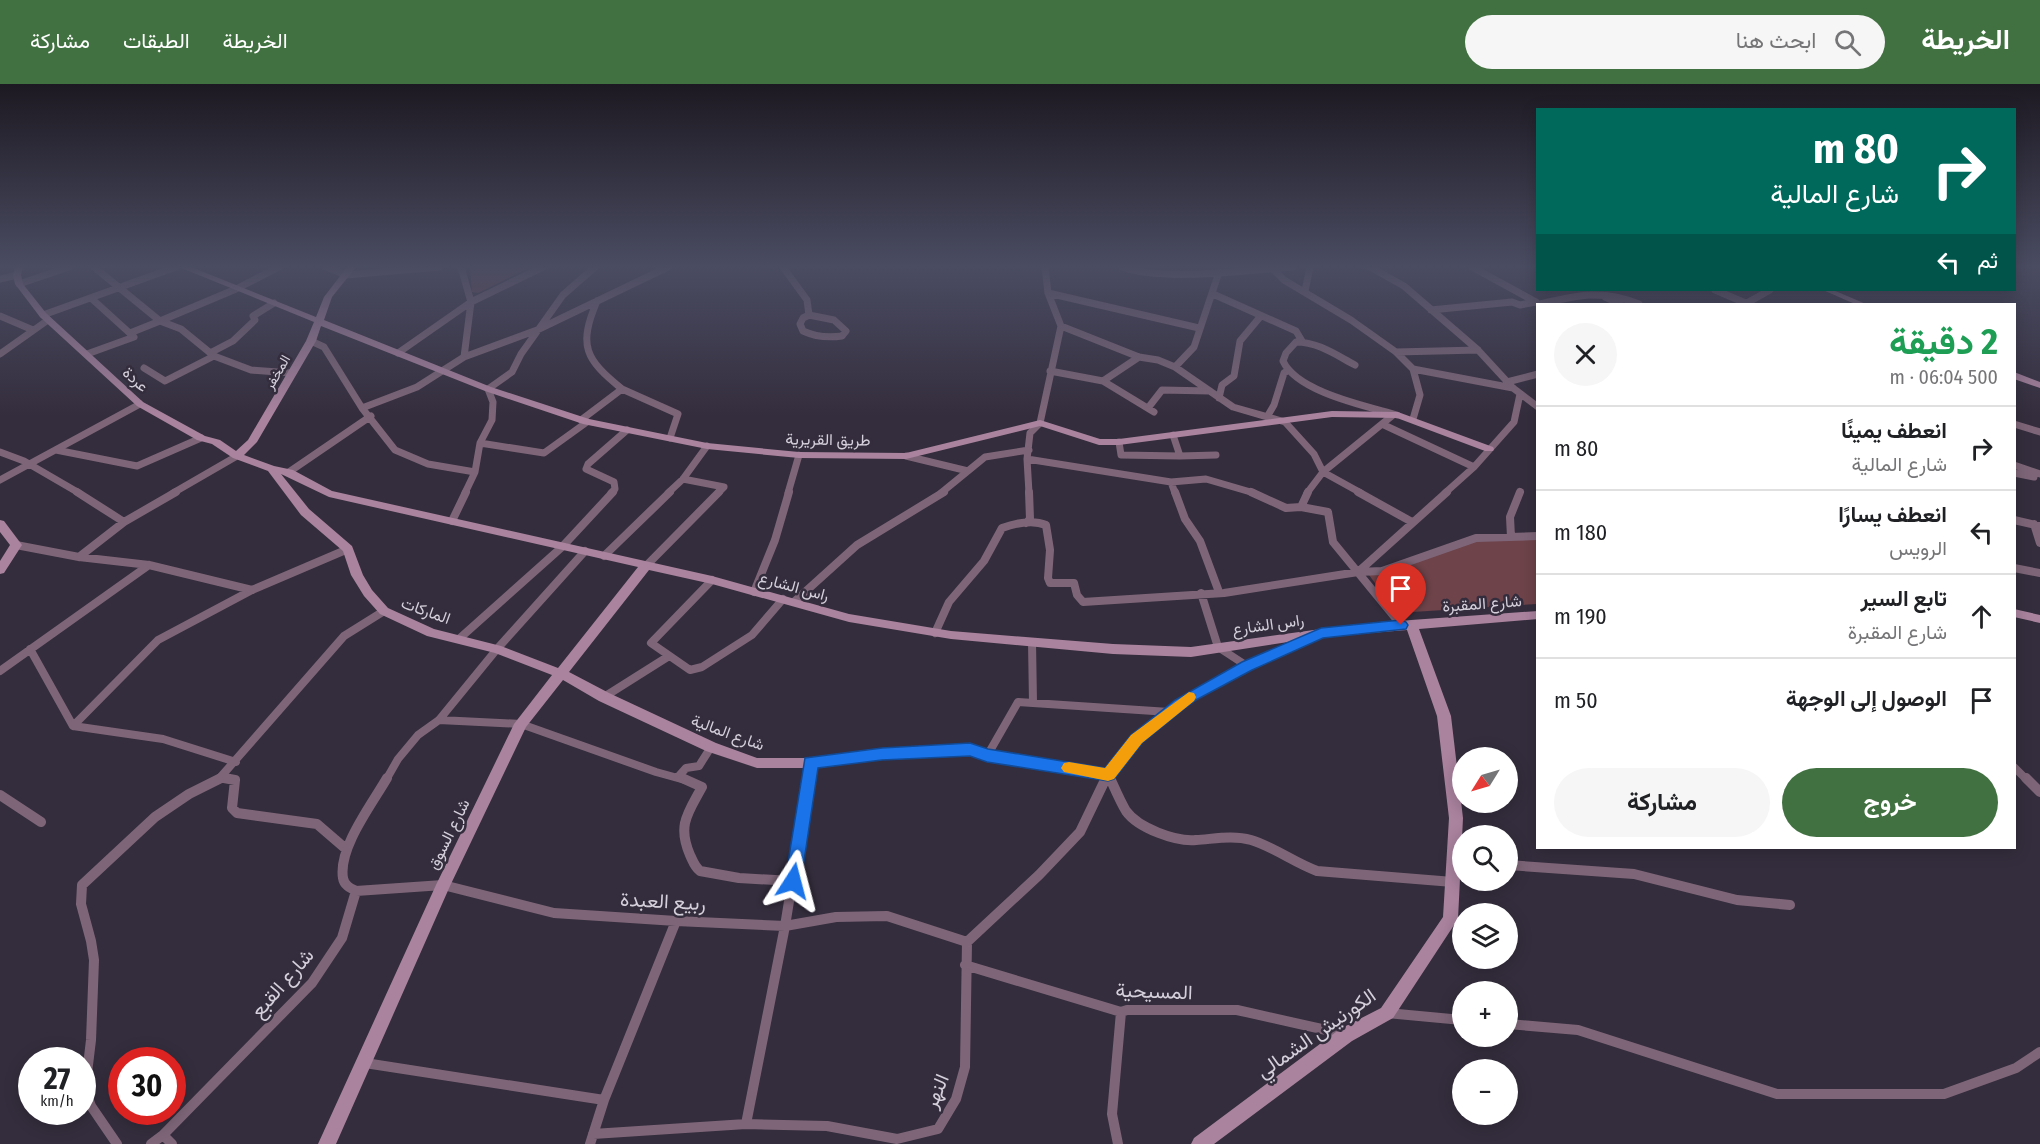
<!DOCTYPE html>
<html lang="ar">
<head>
<meta charset="utf-8">
<style>
  body { margin:0; font-family:"Fira Sans Condensed",Vazirmatn,sans-serif; background:#f6f6f6; color:#202124; direction:rtl; height:100vh; display:flex; flex-direction:column; font-size:22px; white-space:nowrap }
  * { box-sizing:border-box; margin:0 }
  p { font-size:20px; color:#757577 }
  .icon { flex:none; width:33px; height:33px; fill:none; stroke:currentColor; stroke-width:2; stroke-linecap:round; stroke-linejoin:round }
  .map { position:relative; flex:1; overflow:hidden; direction:ltr }
  .sheet { position:absolute; left:1536px; top:219px; width:480px; height:546px; display:flex; flex-direction:column; background:#fff; border-radius:0px; box-shadow:0 3px 15px #0003; direction:rtl }
  .sheet>* { flex:none }
  .banner { position:absolute; left:1536px; top:24px; width:480px; height:183px; border-radius:0px; box-shadow:0 3px 15px #0003; direction:rtl; background:#00695c; color:#fff; overflow:hidden }
  .needle { width:39px; rotate:233deg }
  .buttons { position:absolute; left:1452px; top:663px; display:grid; gap:12px }
  .buttons a { display:grid; place-items:center; width:66px; height:66px; border-radius:50%; background:#fff; box-shadow:0 3px 15px #0003; font-size:30px }
  .speed { position:absolute; left:18px; top:963px; display:flex; gap:12px; font-size:30px; font-weight:700; text-align:center }
  .speed>* { display:grid; place-content:center; width:78px; height:78px; border-radius:50%; background:#fff; box-shadow:0 3px 15px #0003; line-height:1 }
  .speed small { font-size:15px; font-weight:400 }
  .speed .limit { border:9px solid #d22; background:#fff; color:#111 }
  .pin { position:absolute; display:grid; place-items:center; width:51px; height:51px; color:#fff; margin:-62px -26px; border-radius:50% 50% 50% 0; rotate:-45deg; box-shadow:0 0 6px #0007 }
  .pin .icon { rotate:45deg }
  .me { position:absolute; width:66px; margin:-33px; rotate:9deg; stroke-linejoin:round; filter:drop-shadow(0 0 4px #0008) }
  .turn { display:flex; align-items:center; gap:21px; height:126px; padding:0 18px; font-size:27px }
  .turn .icon { width:78px; height:78px; stroke-width:2.5 }
  .turn b { display:block; font-size:42px; line-height:51px }
  .then { display:flex; align-items:center; height:57px; padding:0 18px; background:#0003; gap:12px; font-size:22px }
  .round { display:grid; place-items:center; flex:none; width:63px; height:63px; border-radius:32px; background:#f6f6f6 }
  .summary { display:flex; align-items:center; justify-content:space-between; height:102px; padding:0 18px }
  h1 { font-size:36px; font-weight:700; line-height:45px; color:#1e9e55 }
  .button { display:flex; gap:12px; margin-top:auto; padding:12px 18px }
  .button a { flex:1; height:69px; border-radius:36px; background:#417141; color:#fff; font-size:24px; font-weight:700; line-height:69px; text-align:center }
  .button a+a { background:#f6f6f6; color:#202124 }
  ul { padding:0; list-style:none }
  li { display:flex; align-items:center; gap:18px; height:84px; padding:0 18px; border-top:2px solid #e0e0e0 }
  li div { flex:1 }
  li b { display:block; font-size:22px }
  li em { font-style:normal }
  header { display:flex; align-items:center; gap:36px; box-sizing:border-box; height:84px; padding:0 30px; background:#417141; color:#fff }
  header strong { font-size:28px }
  nav { display:flex; gap:33px; margin-inline-start:auto; font-size:21px }
  .search { width:420px; height:54px; background:#f6f6f6; display:flex; align-items:center; gap:15px; box-sizing:border-box; padding:0 21px; border-radius:33px; color:#757577; font-size:22px }
  .map>svg:first-child { display:block }
  .green { fill:#6e434a }
  .lines { fill:none; stroke-linecap:round; stroke-linejoin:round }
  .street-far2 { stroke:#7e6678; stroke-width:7 }
  .street-far1 { stroke:#7e6678; stroke-width:8 }
  .street { stroke:#7e6678; stroke-width:10 }
  .secondary { fill:#aa839f; fill-rule:evenodd }
  .route { fill:#1a73e8; stroke:#114b97; stroke-width:1.5 }
  .slow { fill:#f59e0b }
  .labels { text-anchor:middle; stroke-width:5; stroke-linejoin:round; paint-order:stroke }
  .far-street-label { font-size:14px; fill:#d4cfda; stroke:#342d3d }
  .street-label { font-size:16px; fill:#d4cfda; stroke:#342d3d }
  .near-street-label { font-size:20px; fill:#d4cfda; stroke:#342d3d }
</style>
</head>
<body>
<header>
<strong>الخريطة</strong>
<div class="search"><svg class="icon" aria-label="search" viewBox="0 0 24 24"><circle cx="10" cy="10" r="6"/><path d="M15 15l6 6"/></svg>ابحث هنا</div>
<nav><a>الخريطة</a><a>الطبقات</a><a>مشاركة</a></nav>
</header>
<div class="map">
<svg width="2040" height="1060" viewBox="0 0 2040 1060">
  <rect width="100%" height="100%" fill="#342d3d"/>
  <path class="green" d="M 470,183 L 531,183 L 478,209 L 472,208 Z
    M 1537,455 L 1537,520 L 1397,529 L 1369,491 L 1467,457 Z"/>
  <g class="lines">
    <path class="street-far2" d="M 94,183 L 160,237 L 181,245 L 214,272 L 251,286 L 291,289
      M 326,183 L 346,191 L 439,183
      M 783,183 L 807,216 L 809,231
      M 1122,183 C 1163,198 1248,186 1293,183
      M 1370,183 L 1404,202 L 1478,266 L 1513,304 L 1538,323
      M 1472,183 L 1536,218
      M 1272,184 L 1284,196 L 1351,236 L 1396,268 L 1413,285 L 1420,311 L 1413,335
      M 0,195 L 17,191
      M 19,200 L 69,183
      M 1715,206 L 1748,220
      M 1305,207 L 1310,183
      M 1048,209 L 1199,244
      M 1213,210 L 1296,247 L 1302,257
      M 1605,213 L 1620,220
      M 1540,220 C 1578,211 1602,205 1639,220
      M 1745,220 L 1770,206
      M 1431,226 L 1512,218 L 1520,221 L 1536,218
      M 43,231 L 176,183
      M 809,231 L 834,236 L 846,247 L 842,252 C 828,254 816,253 803,247 L 800,240 L 803,234 Z
      M 0,232 L 33,246
      M 160,237 L 236,205 L 279,183
      M 1061,242 L 1139,273 L 1158,276 L 1175,283 L 1233,323 L 1285,338 L 1314,370 L 1323,388 L 1361,409
      M 130,249 L 160,237
      M 311,257 L 324,263 L 362,324 L 395,366 L 428,380 L 475,388
      M 1396,268 L 1478,266
      M 210,269 L 233,257 L 255,236 L 253,232 L 274,219
      M 398,269 L 471,218 L 543,183
      M 0,270 L 48,236
      M 87,270 L 134,253 L 91,214
      M 464,273 L 537,246 L 668,183
      M 1355,281 C 1336,271 1318,258 1296,258 L 1286,269 L 1283,277 C 1297,308 1366,322 1397,331
      M 1175,283 L 1194,263 L 1219,188
      M 144,284 L 165,297 L 214,272
      M 1413,285 L 1513,304
      M 1050,287 L 1103,297 L 1154,328
      M 1103,297 L 1139,273
      M 1507,298 L 1538,290
      M 622,305 L 678,330 L 670,354
      M 1219,314 L 1222,301 L 1234,292 L 1240,257 L 1260,233
      M 362,324 L 417,303 L 464,273 L 471,218 L 461,183
      M 1148,324 L 1162,306 L 1210,307
      M 1267,333 L 1274,321 L 1284,289 L 1287,287
      M 581,336 L 622,305 C 585,275 578,262 597,217
      M 2014,340 L 2040,348
      M 1384,341 L 1474,383
      M 1119,358 L 1121,371 L 1180,372 L 1173,351
      M 480,359 L 544,369 L 587,338
      M 56,366 L 137,382 L 201,354
      M 0,368 L 24,377 L 79,409
      M 906,372 L 968,387
      M 1180,372 L 1216,371
      M 1027,375 L 1171,398 L 1206,395 L 1254,409
      M 2014,381 L 2040,390
      M 289,388 L 371,332
      M 2014,389 L 2034,393
      M 683,395 L 724,403 L 718,409
      M 0,396 L 140,320
      M 1171,398 L 1175,409
      M 173,409 L 237,372
      M 465,409 L 475,388 L 480,359 L 492,336 L 493,318 L 488,305 L 512,288 L 521,270 L 563,211 L 595,183
      M 611,409 L 615,405 L 614,398 L 586,385 L 588,380 L 627,346
      M 668,409 L 683,395 L 707,362
      M 788,409 L 799,371
      M 941,409 L 985,373 L 1029,366
      M 1029,409 L 1027,375 L 1030,349 L 1040,339 L 1061,242 L 1048,209 L 1045,183
      M 1307,409 L 1323,388 L 1393,331
      M 1445,409 L 1474,383 L 1514,338 L 1520,310"/>
    <path class="street-far1" d="M 77,408 L 124,438
      M 1175,408 L 1185,435 L 1200,457 L 1219,508
      M 1251,408 L 1286,424 L 1301,423 L 1328,428 L 1333,458 L 1401,541
      M 1358,408 L 1412,438
      M 1301,423 L 1308,408
      M 2014,436 L 2040,442
      M 452,437 L 466,408
      M 1026,439 L 1030,435 L 1029,408
      M 2034,440 L 2040,459
      M 1511,453 L 1510,433 L 1520,408
      M 16,461 L 79,473 L 149,481 L 252,506
      M 604,472 L 670,408
      M 79,473 L 124,438 L 176,408
      M 645,483 L 719,408
      M 2014,484 L 2040,489
      M 1358,488 L 1382,487 L 1476,454 L 1538,452
      M 712,496 L 651,559 L 690,586 L 702,583 L 752,551 L 783,515
      M 754,508 L 775,456 L 789,408
      M 1201,509 L 1218,563 L 1247,582
      M 795,517 L 857,461 L 944,408
      M 935,549 L 949,518 L 984,477 L 1002,444 C 1016,439 1032,435 1046,441 L 1050,466 L 1048,494 L 1050,499 L 1074,499 L 1077,511 L 1083,518 L 1224,509 L 1358,488 L 1447,408
      M 460,554 L 562,463 L 613,408
      M 1032,558 L 1033,619
      M 30,565 L 73,642 L 163,655 L 236,678
      M 0,587 L 149,481
      M 604,613 L 669,572
      M 439,636 L 521,640 L 656,688 L 685,696
      M 73,642 L 158,556 L 252,506 L 348,465
      M 987,672 L 1018,618 L 1169,628
      M 2014,683 L 2027,696
      M 1108,691 L 1110,696
      M 678,693 L 686,684 L 699,682 L 711,663
      M 222,694 L 234,696
      M 218,696 L 344,552 L 384,527
      M 386,696 L 398,675 L 418,651 L 439,636 L 497,565 L 585,467
      M 808,696 L 811,679
      M 1106,696 C 1110,688 1116,681 1122,674 C 1172,612 1248,582 1319,550"/>
    <path class="street" d="M 224,694 L 235,696 L 232,724 L 237,729 L 317,740 L 346,765
      M 682,694 L 702,703 C 688,729 677,741 690,771 C 693,777 694,782 700,787 L 739,794 L 793,797
      M 1110,694 C 1115,705 1120,717 1126,727 C 1138,744 1176,758 1196,756 C 1214,755 1233,751 1251,756 C 1272,762 1295,779 1317,787 L 1453,798
      M 2026,694 L 2040,708
      M 0,711 L 41,738
      M 1508,781 L 1634,790 L 1737,816 L 1790,821
      M 356,807 L 443,801 L 554,829 L 676,837 L 785,842 L 836,833 L 887,832 L 967,858
      M 965,881 L 1121,928 L 1127,926 L 1237,926 L 1344,950
      M 1387,929 L 1462,936
      M 1508,940 L 1578,946 L 1777,1010 L 1944,1010 L 2016,984 L 2040,968
      M 365,979 L 604,1016
      M 746,1040 L 785,842 L 809,694
      M 593,1050 L 746,1040 L 827,1042 L 897,1055 L 938,1045 L 956,1015 L 965,983 L 967,858 L 1039,791 L 1080,748 L 1106,694
      M 163,1051 L 172,1060
      M 117,1060 L 91,1022 L 85,1006 L 91,956 L 94,876 L 91,857 L 81,820 L 82,801 L 155,733 L 189,710 L 221,694
      M 151,1060 L 163,1051 L 312,899 L 342,854 L 356,807 C 350,804 344,801 343,794 C 338,764 372,720 387,694
      M 590,1060 L 604,1016 L 676,837
      M 1118,1060 L 1112,1030 L 1121,928"/>
    <path class="secondary" d="M 15,183 L 23,183 L 21,191 L 23,200 L 46,229 L 143,318 L 205,352 L 220,356 L 236,367 L 248,356 L 306,257 L 314,238 L 179,183 L 191,183 L 316,233 L 324,213 L 347,183 L 356,183 L 332,213 L 324,236 L 491,303 L 589,335 L 707,359 L 799,368 L 906,369 L 1040,336 L 1100,355 L 1119,355 L 1332,327 L 1398,328 L 1493,363 L 1494,365 L 1493,367 L 1485,367 L 1397,334 L 1332,333 L 1119,361 L 1099,361 L 1040,342 L 906,375 L 799,374 L 707,365 L 583,340 L 485,307 L 321,242 L 316,257 L 257,358 L 244,371 L 274,382 L 293,386 L 332,407 L 712,492 L 849,530 L 951,547 L 1113,560 L 1191,563 L 1321,545 L 1411,536 L 1538,527 L 1538,535 L 1419,545 L 1451,632 L 1463,734 L 1458,835 L 1393,934 L 1352,957 L 1214,1060 L 1191,1060 L 1194,1054 L 1340,945 L 1381,924 L 1443,833 L 1449,734 L 1437,632 L 1407,546 L 1321,553 L 1191,573 L 1113,570 L 951,555 L 849,538 L 712,500 L 649,486 L 569,588 L 609,609 L 716,659 L 757,674 L 811,674 L 882,665 L 970,660 L 988,667 L 1108,685 L 1113,687 L 1115,691 L 1113,695 L 1108,697 L 987,677 L 969,670 L 882,675 L 811,684 L 757,684 L 706,667 L 599,617 L 563,596 L 526,643 L 450,802 L 336,1060 L 318,1060 L 436,801 L 514,640 L 552,591 L 495,569 L 427,552 L 380,530 L 364,512 L 351,491 L 343,467 L 301,431 L 268,387 L 233,374 L 212,360 L 197,356 L 137,322 L 40,233 L 15,200 L 13,191 ZM 281,390 L 329,413 L 638,483 L 558,584 L 501,562 L 434,545 L 388,524 L 372,506 L 363,491 L 352,462 L 309,425 Z
      M 1823,206 L 1833,206 L 1866,220 L 1855,220 Z
      M 2014,288 L 2040,298 L 2040,304 L 2014,295 Z
      M 0,436 L 4,437 L 22,461 L 4,489 L 0,490 L 0,477 L 10,461 L 0,448 Z
      M 2014,525 L 2040,531 L 2040,539 L 2014,533 Z"/>
  </g>
  <linearGradient id="sky" x2="0" y2="1"><stop stop-color="#1d1922"/><stop offset="0.55" stop-color="#4a4c62"/><stop offset="1" stop-color="#4a4c62" stop-opacity="0"/></linearGradient>
  <rect width="2040" height="332" fill="url(#sky)"/>
  <path class="route" d="M 1401,536 L 1406,538 L 1408,541 L 1406,545 L 1323,554 L 1252,586 L 1196,616 L 1185,624 L 1142,659 L 1114,695 L 1108,697 L 987,678 L 970,672 L 882,676 L 818,684 L 801,797 L 799,802 L 793,804 L 787,802 L 785,797 L 805,674 L 882,664 L 970,659 L 988,665 L 1105,684 L 1131,651 L 1175,616 L 1242,578 L 1321,544 Z"/>
  <path class="slow" d="M 1189,608 L 1194,609 L 1196,613 L 1194,617 L 1142,659 L 1114,695 L 1108,697 L 1064,688 L 1061,684 L 1064,679 L 1069,678 L 1105,684 L 1131,651 Z"/>
  <g class="labels">
    <g class="far-street-label">
      <text transform="translate(277 288) rotate(-60)" y="5">المخفر</text>
    </g>
    <g class="street-label">
      <text transform="translate(136 295) rotate(42)" y="6">عردة</text>
      <text transform="translate(828 355) rotate(1)" y="6">طريق القريرية</text>
      <text transform="translate(794 502) rotate(15)" y="6">راس الشارع</text>
      <text transform="translate(1482 519) rotate(-4)" y="6">شارع المقبرة</text>
      <text transform="translate(426 526) rotate(20)" y="6">الماركات</text>
      <text transform="translate(1268 540) rotate(-8)" y="6">راس الشارع</text>
      <text transform="translate(728 648) rotate(20)" y="6">شارع المالية</text>
      <text transform="translate(448 750) rotate(-64)" y="6">شارع السوق</text>
    </g>
    <g class="near-street-label">
      <text transform="translate(663 817) rotate(3)" y="7">ربيع العبدة</text>
      <text transform="translate(282 899) rotate(-49)" y="7">شارع القبع</text>
      <text transform="translate(1154 907) rotate(2)" y="7">المسيحية</text>
      <text transform="translate(1316 949) rotate(-35)" y="7">الكورنيش الشمالي</text>
      <text transform="translate(936 1007) rotate(-67)" y="7">النهر</text>
    </g>
  </g>
</svg>
<div class="buttons">
<a><svg class="needle" viewBox="-14 -14 28 28"><path d="M0-13l5 13h-10z" fill="#e53935"/><path d="M0 13l5-13h-10z" fill="#757577"/></svg></a>
<a><svg class="icon" aria-label="search" viewBox="0 0 24 24"><circle cx="10" cy="10" r="6"/><path d="M15 15l6 6"/></svg></a>
<a><svg class="icon" aria-label="layers" viewBox="0 0 24 24"><path d="M12 4l9 5-9 5-9-5zM3 14l9 5 9-5"/></svg></a>
<a>+</a>
<a>−</a>
</div>
<div class="speed"><div>27<small>km/h</small></div><div class="limit">30</div></div>
<div class="pin" style="left:1401px;top:541px;background:#d93025"><svg class="icon" aria-label="arrive" viewBox="0 0 24 24"><path d="M6 21V4h12l-3 4 3 4H6"/></svg></div>
<svg class="me" style="left:793px;top:797px" viewBox="-20 -20 40 40"><path d="M0-17L14 15 0 8-14 15z" fill="#1a73e8" stroke="#fff" stroke-width="4"/></svg>
<div class="banner">
<div class="turn"><svg class="icon" aria-label="right" viewBox="0 0 24 24"><path d="M7 20v-9h11M14 6l5 5-5 5"/></svg><div><b>80 m</b>شارع المالية</div></div>
<div class="then">ثم<svg class="icon" aria-label="left" viewBox="0 0 24 24"><path d="M17 20v-9H6M10 6l-5 5 5 5"/></svg></div>
</div>
<section class="sheet">
<div class="summary"><div><h1>2 دقيقة</h1><p>500 m · 06:04</p></div><a class="round"><svg class="icon" aria-label="close" viewBox="0 0 24 24"><path d="M6 6l12 12M18 6L6 18"/></svg></a></div>
<ul>
<li><svg class="icon" aria-label="right" viewBox="0 0 24 24"><path d="M7 20v-9h11M14 6l5 5-5 5"/></svg><div><b>انعطف يمينًا</b><p>شارع المالية</p></div><em>80 m</em></li>
<li><svg class="icon" aria-label="left" viewBox="0 0 24 24"><path d="M17 20v-9H6M10 6l-5 5 5 5"/></svg><div><b>انعطف يسارًا</b><p>الرويس</p></div><em>180 m</em></li>
<li><svg class="icon" aria-label="ahead" viewBox="0 0 24 24"><path d="M12 20V5M6 11l6-6 6 6"/></svg><div><b>تابع السير</b><p>شارع المقبرة</p></div><em>190 m</em></li>
<li><svg class="icon" aria-label="arrive" viewBox="0 0 24 24"><path d="M6 21V4h12l-3 4 3 4H6"/></svg><div><b>الوصول إلى الوجهة</b></div><em>50 m</em></li>
</ul>
<div class="button"><a>خروج</a><a>مشاركة</a></div>
</section>
</div>
</body>
</html>
